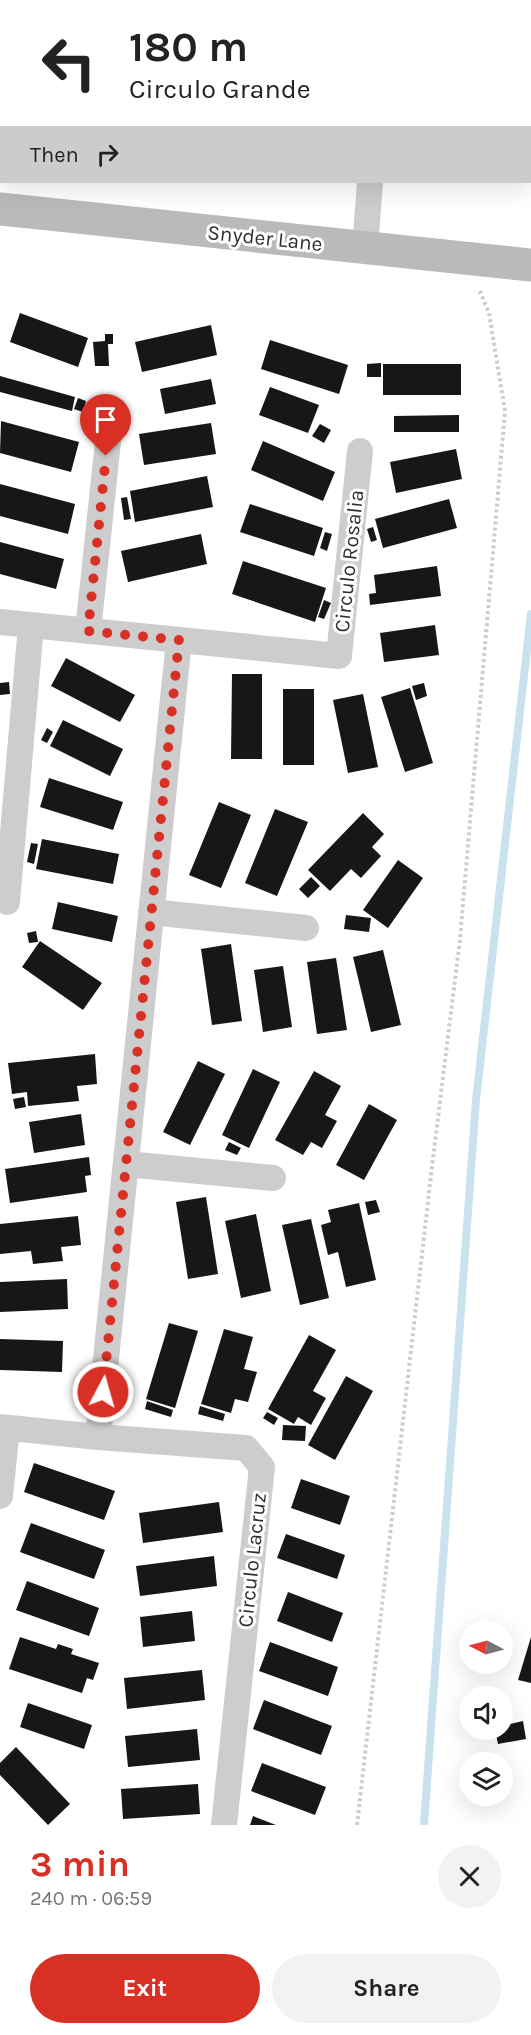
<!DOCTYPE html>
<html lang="en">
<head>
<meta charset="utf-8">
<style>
  body { margin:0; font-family:Karla,sans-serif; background:#f2f2f2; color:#222; height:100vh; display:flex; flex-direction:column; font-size:22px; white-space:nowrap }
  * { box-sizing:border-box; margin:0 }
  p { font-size:20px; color:#767676 }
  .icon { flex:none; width:33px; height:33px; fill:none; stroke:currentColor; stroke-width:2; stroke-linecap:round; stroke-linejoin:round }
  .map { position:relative; height:1825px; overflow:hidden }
  .sheet { display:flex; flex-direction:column; background:#fff; flex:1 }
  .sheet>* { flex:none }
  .guide { position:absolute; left:0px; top:0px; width:531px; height:183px; box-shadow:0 6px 24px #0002; background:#fff; color:#222; overflow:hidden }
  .needle { width:39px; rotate:276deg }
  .fabs { position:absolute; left:459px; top:1620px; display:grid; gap:12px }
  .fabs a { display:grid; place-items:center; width:54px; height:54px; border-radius:50%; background:#fff; box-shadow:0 6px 24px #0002; font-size:30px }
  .pin { position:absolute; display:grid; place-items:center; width:51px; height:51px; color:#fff; margin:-62px -26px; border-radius:50% 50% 50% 0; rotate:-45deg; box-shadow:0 0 6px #0007 }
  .pin .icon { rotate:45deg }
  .me { position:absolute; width:66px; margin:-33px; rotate:6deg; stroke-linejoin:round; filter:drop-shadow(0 0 4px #0008) }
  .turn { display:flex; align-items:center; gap:21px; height:126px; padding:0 30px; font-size:27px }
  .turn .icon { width:78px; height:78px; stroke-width:2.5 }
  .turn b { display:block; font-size:42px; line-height:51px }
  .then { display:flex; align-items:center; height:57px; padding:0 30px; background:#0003; gap:12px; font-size:22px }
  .round { display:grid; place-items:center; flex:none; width:63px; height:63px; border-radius:32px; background:#f2f2f2 }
  .overview { display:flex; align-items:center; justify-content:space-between; height:102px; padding:0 30px }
  h1 { font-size:36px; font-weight:700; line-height:45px; color:#d93025 }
  .button { display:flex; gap:12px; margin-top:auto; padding:12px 30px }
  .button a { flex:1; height:69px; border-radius:36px; background:#d93025; color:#fff; font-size:24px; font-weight:700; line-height:69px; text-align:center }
  .button a+a { background:#f2f2f2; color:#222 }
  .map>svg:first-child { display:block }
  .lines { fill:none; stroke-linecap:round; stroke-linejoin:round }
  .stream { stroke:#c9e2ee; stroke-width:8 }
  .building { fill:#171717 }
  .path { stroke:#cdcdcd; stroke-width:4; stroke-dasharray:3 3; stroke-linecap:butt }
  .lane { stroke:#cdcdcd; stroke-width:12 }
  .street { stroke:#cdcdcd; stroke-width:26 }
  .secondary { stroke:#bababa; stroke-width:33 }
  .route { stroke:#d93025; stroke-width:10; stroke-dasharray:0 18 }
  .labels { text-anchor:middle; stroke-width:6; stroke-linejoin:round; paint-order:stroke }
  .street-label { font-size:21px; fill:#303030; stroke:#fff }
</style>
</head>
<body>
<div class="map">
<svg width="531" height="1825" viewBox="0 0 531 1825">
  <rect width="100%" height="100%" fill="#fff"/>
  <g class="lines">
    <path class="stream" d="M 424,1825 L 476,1100 L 531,614"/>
  </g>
  <path class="building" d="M 20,313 L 88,338 L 78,367 L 10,342 Z
    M 211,325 L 217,355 L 142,372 L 135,342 Z
    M 105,334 L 113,334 L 113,344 L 108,344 L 109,366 L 95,366 L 93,342 L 105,341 Z
    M 270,340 L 348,365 L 339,394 L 261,369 Z
    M 381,363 L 381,377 L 367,377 L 367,364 Z
    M 383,364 L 461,364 L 461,395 L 383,395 Z
    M 0,376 L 75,397 L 72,411 L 0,392 Z
    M 211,379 L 216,404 L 165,414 L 160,389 Z
    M 270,387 L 319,405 L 308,433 L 259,415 Z
    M 78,398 L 86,401 L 83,412 L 74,409 Z
    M 459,415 L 459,432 L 394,432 L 394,416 Z
    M 1,421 L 79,442 L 71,472 L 0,453 Z
    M 211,423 L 216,454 L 144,465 L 139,434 Z
    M 320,424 L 331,430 L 324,443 L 312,436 Z
    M 263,441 L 335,472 L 323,501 L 251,470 Z
    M 456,449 L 462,479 L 396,493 L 390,462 Z
    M 207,476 L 213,507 L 135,522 L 130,491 Z
    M 0,484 L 75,504 L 68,534 L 0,516 Z
    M 127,497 L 131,519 L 124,520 L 121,498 Z
    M 449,499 L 457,528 L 383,548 L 375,519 Z
    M 250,504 L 323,528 L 314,556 L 240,532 Z
    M 373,527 L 377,540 L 371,542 L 367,529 Z
    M 325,532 L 332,534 L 327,551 L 320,548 Z
    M 201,534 L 207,564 L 128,582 L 121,551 Z
    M 0,542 L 64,559 L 56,589 L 0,574 Z
    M 243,561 L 326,588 L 315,622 L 232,594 Z
    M 437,566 L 441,596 L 370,605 L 369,594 L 376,593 L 374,575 Z
    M 324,600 L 331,603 L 324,619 L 318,617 Z
    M 435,625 L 439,655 L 384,662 L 380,633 Z
    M 66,658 L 135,695 L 120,722 L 51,686 Z
    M 232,674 L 262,674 L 262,759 L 231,759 Z
    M 9,682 L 10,694 L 0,695 L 0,683 Z
    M 424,683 L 427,696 L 416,700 L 412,686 Z
    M 410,688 L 433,763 L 405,772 L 381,697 Z
    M 283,689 L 314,689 L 314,765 L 283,765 Z
    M 363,694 L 378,767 L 348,773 L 333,700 Z
    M 63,720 L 123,749 L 110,776 L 50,746 Z
    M 47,728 L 53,732 L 47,743 L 41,740 Z
    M 49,778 L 123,802 L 113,830 L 40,807 Z
    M 219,802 L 251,815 L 221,888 L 189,875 Z
    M 275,809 L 308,822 L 277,896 L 245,883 Z
    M 363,813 L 384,834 L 372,847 L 381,856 L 361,878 L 351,869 L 330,891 L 308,870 Z
    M 42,839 L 119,854 L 113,884 L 36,869 Z
    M 31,843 L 38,844 L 34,864 L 27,862 Z
    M 398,860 L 423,878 L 388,928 L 363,910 Z
    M 311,877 L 320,886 L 308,898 L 299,889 Z
    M 58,902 L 118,916 L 112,942 L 52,929 Z
    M 346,915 L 371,918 L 369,932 L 344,929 Z
    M 36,931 L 38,942 L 29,943 L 27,933 Z
    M 40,941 L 102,983 L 83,1010 L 22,967 Z
    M 231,944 L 242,1021 L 212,1025 L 201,949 Z
    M 383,950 L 401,1025 L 371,1032 L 353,957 Z
    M 336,958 L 347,1030 L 317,1034 L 307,962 Z
    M 283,966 L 292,1027 L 263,1032 L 254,970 Z
    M 95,1054 L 97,1084 L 77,1086 L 79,1101 L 28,1106 L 27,1092 L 12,1094 L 8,1063 Z
    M 198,1061 L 225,1074 L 190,1145 L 163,1132 Z
    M 253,1069 L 280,1082 L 249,1148 L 222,1135 Z
    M 314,1071 L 341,1086 L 325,1115 L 337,1121 L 322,1148 L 311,1142 L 303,1155 L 275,1140 Z
    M 24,1097 L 26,1107 L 15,1109 L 13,1099 Z
    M 369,1104 L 397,1120 L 364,1180 L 336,1165 Z
    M 81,1114 L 85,1145 L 34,1153 L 29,1122 Z
    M 229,1142 L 241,1148 L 237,1155 L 225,1150 Z
    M 89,1157 L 91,1175 L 85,1176 L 87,1192 L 10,1203 L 5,1169 Z
    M 206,1197 L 218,1274 L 188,1279 L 176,1202 Z
    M 376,1200 L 380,1212 L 368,1215 L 365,1202 Z
    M 359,1203 L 376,1280 L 346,1287 L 338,1252 L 328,1255 L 321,1225 L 331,1222 L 328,1210 Z
    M 256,1214 L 271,1291 L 241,1298 L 225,1221 Z
    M 78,1216 L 81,1245 L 61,1247 L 63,1261 L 33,1264 L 31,1251 L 0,1254 L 0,1224 Z
    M 311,1219 L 329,1298 L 300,1305 L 282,1225 Z
    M 67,1279 L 68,1309 L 0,1312 L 0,1282 Z
    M 169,1323 L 198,1331 L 175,1408 L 146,1399 Z
    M 224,1329 L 253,1337 L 244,1369 L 257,1372 L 248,1402 L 235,1399 L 231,1413 L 201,1404 Z
    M 309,1335 L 336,1350 L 313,1391 L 326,1398 L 311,1425 L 298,1417 L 294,1424 L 268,1409 Z
    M 0,1339 L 63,1341 L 62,1372 L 0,1370 Z
    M 346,1376 L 373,1391 L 335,1460 L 308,1445 Z
    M 147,1401 L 173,1410 L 171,1417 L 145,1409 Z
    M 200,1406 L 225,1414 L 223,1421 L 198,1414 Z
    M 267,1412 L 278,1418 L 274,1425 L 263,1418 Z
    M 283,1425 L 306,1426 L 305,1441 L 282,1440 Z
    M 34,1463 L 115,1491 L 104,1520 L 24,1492 Z
    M 301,1479 L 350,1496 L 340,1525 L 291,1508 Z
    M 219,1502 L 223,1532 L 143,1543 L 139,1513 Z
    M 31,1523 L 105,1550 L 94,1579 L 20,1552 Z
    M 286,1534 L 345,1555 L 337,1579 L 277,1558 Z
    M 214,1556 L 217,1586 L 140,1596 L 136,1566 Z
    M 27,1581 L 99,1608 L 89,1636 L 16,1610 Z
    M 288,1592 L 343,1613 L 332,1642 L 277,1621 Z
    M 192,1611 L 195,1641 L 143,1647 L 140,1617 Z
    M 20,1637 L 56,1649 L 58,1644 L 73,1649 L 71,1654 L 99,1663 L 93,1680 L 87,1678 L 82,1693 L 9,1669 Z
    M 531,1637 L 531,1683 L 518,1680 Z
    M 270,1642 L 338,1667 L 328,1696 L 259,1671 Z
    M 202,1670 L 205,1700 L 127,1709 L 124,1678 Z
    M 264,1700 L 332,1726 L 321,1755 L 253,1729 Z
    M 28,1703 L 92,1725 L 84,1749 L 20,1727 Z
    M 523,1721 L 526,1739 L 498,1744 L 495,1730 L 502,1730 L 502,1726 Z
    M 197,1729 L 200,1760 L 128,1767 L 125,1736 Z
    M 16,1747 L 70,1804 L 48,1825 L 0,1775 L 0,1763 Z
    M 262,1763 L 326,1787 L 315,1815 L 251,1791 Z
    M 198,1784 L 200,1814 L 123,1819 L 121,1789 Z
    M 253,1816 L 276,1825 L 250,1825 Z"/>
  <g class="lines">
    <path class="path" d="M 357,1825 L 431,1175 L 460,939 L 505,411 L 489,313 L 479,289"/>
    <path class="lane" d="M 474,2 L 474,0"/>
    <path class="street" d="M 0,61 L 2,62
      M 365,249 L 370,182
      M 0,622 L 339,656 L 360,451
      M 88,631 L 111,413
      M 7,902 L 31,625
      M 151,912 L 306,928
      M 126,1164 L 273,1178
      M 0,1427 L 98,1437 L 246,1448 L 262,1467 L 224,1825
      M 98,1437 L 179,640
      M 0,1496 L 7,1428"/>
    <path class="secondary" d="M 0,209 L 531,265"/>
  </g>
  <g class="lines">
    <path class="route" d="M 103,1392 L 179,640 L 88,631 L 106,456"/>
  </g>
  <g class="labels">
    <g class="street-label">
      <text transform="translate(265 238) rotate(6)" y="7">Snyder Lane</text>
      <text transform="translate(349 561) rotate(-84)" y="7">Circulo Rosalia</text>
      <text transform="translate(252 1560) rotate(-84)" y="7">Circulo Lacruz</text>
    </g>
  </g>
</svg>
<div class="fabs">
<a><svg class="needle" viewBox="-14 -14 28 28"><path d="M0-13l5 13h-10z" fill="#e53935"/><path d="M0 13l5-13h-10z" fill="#767676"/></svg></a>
<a><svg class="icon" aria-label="sound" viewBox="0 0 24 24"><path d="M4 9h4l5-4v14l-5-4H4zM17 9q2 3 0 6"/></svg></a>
<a><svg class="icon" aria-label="layers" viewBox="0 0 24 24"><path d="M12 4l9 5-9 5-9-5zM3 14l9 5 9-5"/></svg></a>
</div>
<div class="pin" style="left:106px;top:456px;background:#d93025"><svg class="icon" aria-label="arrive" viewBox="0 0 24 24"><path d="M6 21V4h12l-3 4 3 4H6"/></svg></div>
<svg class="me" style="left:103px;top:1392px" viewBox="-20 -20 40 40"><circle r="17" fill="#d93025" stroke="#fff" stroke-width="3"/><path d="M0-11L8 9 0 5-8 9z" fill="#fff"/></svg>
<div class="guide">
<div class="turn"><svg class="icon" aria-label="left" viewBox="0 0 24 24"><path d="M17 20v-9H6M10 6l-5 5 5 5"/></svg><div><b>180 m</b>Circulo Grande</div></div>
<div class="then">Then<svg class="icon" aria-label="right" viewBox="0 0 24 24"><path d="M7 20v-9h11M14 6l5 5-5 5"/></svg></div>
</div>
</div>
<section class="sheet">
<div class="overview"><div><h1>3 min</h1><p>240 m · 06:59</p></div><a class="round"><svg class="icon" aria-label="close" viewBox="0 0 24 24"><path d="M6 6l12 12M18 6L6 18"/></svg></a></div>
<div class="button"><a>Exit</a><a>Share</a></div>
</section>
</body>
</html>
